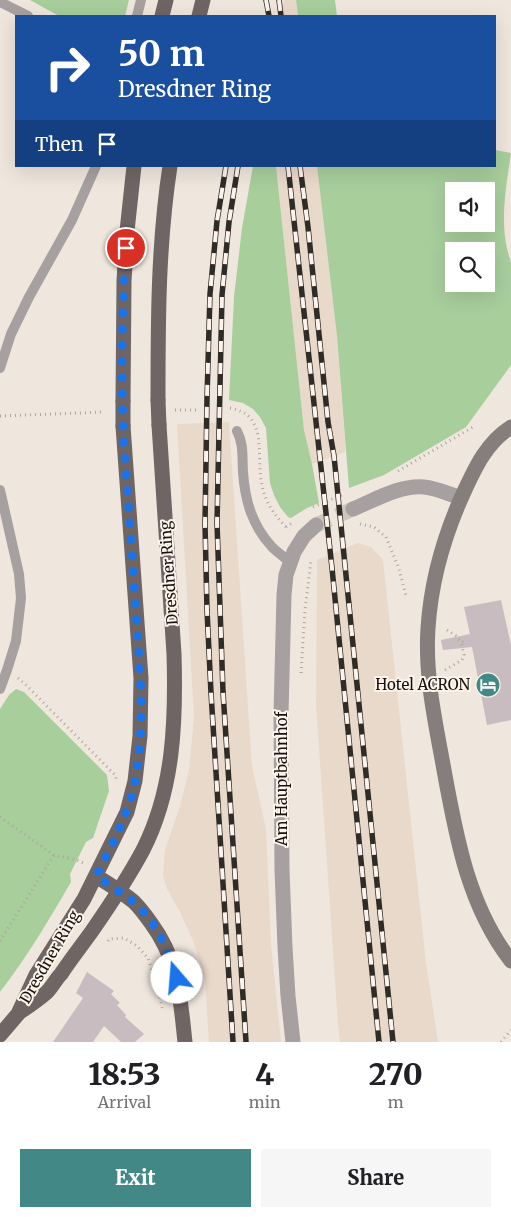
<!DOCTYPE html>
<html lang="en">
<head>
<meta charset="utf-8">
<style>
  body { margin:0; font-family:Merriweather,serif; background:#f6f6f6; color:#202124; height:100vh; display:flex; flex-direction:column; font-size:19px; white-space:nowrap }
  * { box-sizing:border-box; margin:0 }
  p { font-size:16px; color:#757577 }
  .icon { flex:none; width:28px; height:28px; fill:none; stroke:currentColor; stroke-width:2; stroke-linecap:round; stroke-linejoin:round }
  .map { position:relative; height:1042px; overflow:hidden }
  .sheet { display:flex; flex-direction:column; background:#fff; flex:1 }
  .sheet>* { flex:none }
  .guide { position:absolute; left:15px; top:15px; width:481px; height:152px; border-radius:0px; box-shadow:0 5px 20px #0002; background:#1a4fa0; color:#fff; overflow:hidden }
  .fabs { position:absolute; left:445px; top:182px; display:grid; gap:10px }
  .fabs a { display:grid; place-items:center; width:50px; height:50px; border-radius:0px; background:#fff; box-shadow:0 5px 20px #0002; font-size:25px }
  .pin { position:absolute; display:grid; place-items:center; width:42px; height:42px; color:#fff; margin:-21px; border:2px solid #fff; border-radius:50%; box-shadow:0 1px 5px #0007 }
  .me { position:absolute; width:55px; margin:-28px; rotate:342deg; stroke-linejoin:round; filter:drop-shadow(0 0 4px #0008) }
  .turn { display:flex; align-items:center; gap:18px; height:105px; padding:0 20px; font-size:22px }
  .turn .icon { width:65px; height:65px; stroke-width:2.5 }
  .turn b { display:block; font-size:35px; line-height:42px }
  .then { display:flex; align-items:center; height:48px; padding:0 20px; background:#0003; gap:10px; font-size:19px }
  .eta { display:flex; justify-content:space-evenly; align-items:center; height:85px; text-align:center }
  .eta b { font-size:30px; font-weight:800; line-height:35px }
  .cta { display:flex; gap:10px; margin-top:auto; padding:10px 20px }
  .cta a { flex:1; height:58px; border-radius:0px; background:#418886; color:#fff; font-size:20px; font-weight:800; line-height:58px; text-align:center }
  .cta a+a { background:#f6f6f6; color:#202124 }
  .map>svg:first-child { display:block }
  .built { fill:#e9d9cb }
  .green { fill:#a8ce9c; fill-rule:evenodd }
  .building { fill:#c9bcc0 }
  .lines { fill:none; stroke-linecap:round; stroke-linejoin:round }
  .street-tunnel { stroke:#cec6be; stroke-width:15; stroke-dasharray:15 8; stroke-linecap:butt }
  .path { stroke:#ada69e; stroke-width:3; stroke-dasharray:1 4; stroke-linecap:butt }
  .lane { stroke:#a6a0a0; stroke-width:10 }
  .street { stroke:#a6a0a0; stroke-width:15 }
  .secondary { stroke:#867d7d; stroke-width:15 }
  .primary { stroke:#6f6564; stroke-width:15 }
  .rail-casing { stroke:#2f2b27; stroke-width:5.5 }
  .rail { stroke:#fdf3ea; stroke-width:4; stroke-dasharray:11; stroke-linecap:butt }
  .primary-bridge { stroke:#6f6564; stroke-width:15 }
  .route { stroke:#1a73e8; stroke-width:9; stroke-dasharray:0 16.2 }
  .labels { text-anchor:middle; stroke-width:4; stroke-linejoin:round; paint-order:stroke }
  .street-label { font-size:15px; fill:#14110e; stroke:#fdf3ea }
  .poi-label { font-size:15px; fill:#14110e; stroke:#fdf3ea; text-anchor:end }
</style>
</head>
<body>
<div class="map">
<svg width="511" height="1042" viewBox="0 0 511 1042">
  <rect width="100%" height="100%" fill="#efe6dd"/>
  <path class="built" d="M 284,0 L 296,0 L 298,16 L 279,16 Z
    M 276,166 L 317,166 L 337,336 L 345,442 L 345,452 L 312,464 L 304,430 Z
    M 229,422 L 252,766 L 266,829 L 271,944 L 281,1042 L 209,1042 L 205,981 L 194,943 L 180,912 L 167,889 L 163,875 L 165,850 L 180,806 L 189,770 L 194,717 L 177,424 Z
    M 358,543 L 371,547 L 383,560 L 426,963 L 438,1042 L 340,1042 L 338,1024 L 316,704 L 317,560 Z"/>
  <path class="green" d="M 30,0 L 129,0 L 125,16 L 59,16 Z
    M 296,0 L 335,0 L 337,16 L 298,16 Z
    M 495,150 L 511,153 C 506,189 498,227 511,262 L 511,365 L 466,427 L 384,475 L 349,488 L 337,336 L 317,166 L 495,166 ZM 486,191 L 486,224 L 454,224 L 454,191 ZM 486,251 L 486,284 L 454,284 L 454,251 Z
    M 253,166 L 276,166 L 304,430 L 312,464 L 319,503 L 307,508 L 291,518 L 288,517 L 280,507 L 274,495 L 270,483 L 266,428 L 260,417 L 253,409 L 243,403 L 229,400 L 234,297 L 242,228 Z
    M 16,689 L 24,692 L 107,775 L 109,791 L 93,838 L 86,842 L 70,874 L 71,882 C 49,920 27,957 0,992 L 0,709 L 9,695 Z"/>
  <path class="building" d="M 501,600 L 511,645 L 511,720 L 487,725 L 472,647 L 443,650 L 441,640 L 470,634 L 464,607 Z
    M 87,972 L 114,991 L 111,994 L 120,1003 L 117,1005 L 126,1015 L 125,1017 L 144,1034 L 135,1042 L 121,1042 L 104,1026 L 93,1042 L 53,1042 L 83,998 L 76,993 Z"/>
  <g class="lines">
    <path class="street-tunnel" d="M 316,525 L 353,509"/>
    <path class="path" d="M 230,408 C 270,415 255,456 262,485 C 265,502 275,516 287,528
      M 175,410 L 196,410
      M 0,416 L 104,412
      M 398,471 L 473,427
      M 313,507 L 342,495
      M 360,524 L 374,527 L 386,537 L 399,569 L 406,596
      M 286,527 L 292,523
      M 447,630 L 456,636 L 461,642 L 466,641
      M 445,670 L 462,660 L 464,655 L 461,642
      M 301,673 L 305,610 L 311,560
      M 18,678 L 26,685 L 116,776 L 116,781
      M 0,817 L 54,855 L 77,860 L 83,863
      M 0,941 L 54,855
      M 108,941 L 109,939 L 124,938 L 137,946 L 148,958 L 158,989 L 162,1008
      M 501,1042 L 511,1030"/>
    <path class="lane" d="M 0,2 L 28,16
      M 137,16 L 141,0
      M 0,368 L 11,334 L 29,297 L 72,220 L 96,166
      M 237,431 C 244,444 242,458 243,472 C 245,501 252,525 272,547 C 277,552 284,557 290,562
      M 0,490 L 19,574 L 21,598 L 16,641 L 7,670 L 0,689"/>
    <path class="street" d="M 353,509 C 375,500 399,485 424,487 C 436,488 449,494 461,498
      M 293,1042 L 288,996 L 285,947 L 282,870 L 281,714 L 284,595 L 286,575 L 294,552 L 304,536 L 316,525"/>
    <path class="secondary" d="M 511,427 C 486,443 475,468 463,494 C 444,536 431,582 428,628 C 425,673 434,716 442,759 C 455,830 466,903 511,961"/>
    <path class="primary" d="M 162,16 L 166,0
      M 199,16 L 203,0
      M 158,400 C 158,322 158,244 170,166
      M 123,401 L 124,281 L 127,231 L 134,166
      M 96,876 C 109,884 122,892 134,902 C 140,908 146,916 151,923 C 179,961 180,997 185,1042
      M 20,1012 C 29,1006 39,999 47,992 C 52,987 56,979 61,974 C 71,959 82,945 92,931 C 110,905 128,878 143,850 C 174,789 176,721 174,654 L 159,425
      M 0,1035 L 18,1014 L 36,975 L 84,899 L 127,812 L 135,781 L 140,736 L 141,678 L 123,426"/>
    <defs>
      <path id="rail" d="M 266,0 L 269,16
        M 279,0 L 281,16
        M 226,166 L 217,221 L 210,294 L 207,398 L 205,524 L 207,610 L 211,693 L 233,1042
        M 238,166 L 229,222 L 222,295 L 217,523 L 223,692 L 246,1042
        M 288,166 L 332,568 L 379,1042
        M 300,166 L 308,227 L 328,422 L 334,456 L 393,1042"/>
    </defs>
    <use href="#rail" class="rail-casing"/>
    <use href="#rail" class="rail"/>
    <path class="primary-bridge" d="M 158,400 L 159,425
      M 123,401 L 123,426"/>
  </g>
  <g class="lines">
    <path class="route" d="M 126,248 C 122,307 121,367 123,426 C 126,479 131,532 134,585 C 138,650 147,717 135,782 C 128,815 112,845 96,876 C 109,885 123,893 135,903 C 156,923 169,950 177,978"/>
  </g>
  <defs>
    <symbol id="hotel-disc" viewBox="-11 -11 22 22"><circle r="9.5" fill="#418886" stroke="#fdf3ea"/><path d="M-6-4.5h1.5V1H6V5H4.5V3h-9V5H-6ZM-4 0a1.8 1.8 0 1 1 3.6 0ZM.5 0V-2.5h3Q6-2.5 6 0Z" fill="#fff"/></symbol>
  </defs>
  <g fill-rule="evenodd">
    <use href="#hotel-disc" x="474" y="671" width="28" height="28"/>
  </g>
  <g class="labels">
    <g class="street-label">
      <text transform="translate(169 573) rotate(-94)" y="5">Dresdner Ring</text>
      <text transform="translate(282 779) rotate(-90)" y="5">Am Hauptbahnhof</text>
      <text transform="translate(50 957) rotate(-60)" y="5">Dresdner Ring</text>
    </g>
    <g class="poi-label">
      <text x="470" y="690">Hotel ACRON</text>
    </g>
  </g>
</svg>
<div class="fabs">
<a><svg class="icon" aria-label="sound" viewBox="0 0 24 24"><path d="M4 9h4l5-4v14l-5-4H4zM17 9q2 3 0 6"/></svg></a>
<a><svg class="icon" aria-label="search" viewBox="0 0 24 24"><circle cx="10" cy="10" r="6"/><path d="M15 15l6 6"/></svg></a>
</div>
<div class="pin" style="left:126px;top:248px;background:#d93025"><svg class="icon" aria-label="arrive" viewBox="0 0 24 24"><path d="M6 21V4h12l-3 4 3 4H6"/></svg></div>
<svg class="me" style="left:177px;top:978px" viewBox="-20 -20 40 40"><circle r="19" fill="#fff"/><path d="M0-13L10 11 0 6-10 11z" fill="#1a73e8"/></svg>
<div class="guide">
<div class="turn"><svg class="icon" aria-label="right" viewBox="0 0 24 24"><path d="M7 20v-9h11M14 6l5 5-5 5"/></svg><div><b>50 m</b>Dresdner Ring</div></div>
<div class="then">Then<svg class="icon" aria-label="arrive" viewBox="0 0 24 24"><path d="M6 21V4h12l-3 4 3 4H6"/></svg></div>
</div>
</div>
<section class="sheet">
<div class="eta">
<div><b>18:53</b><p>Arrival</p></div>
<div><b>4</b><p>min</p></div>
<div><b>270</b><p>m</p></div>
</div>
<div class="cta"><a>Exit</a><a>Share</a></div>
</section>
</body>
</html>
